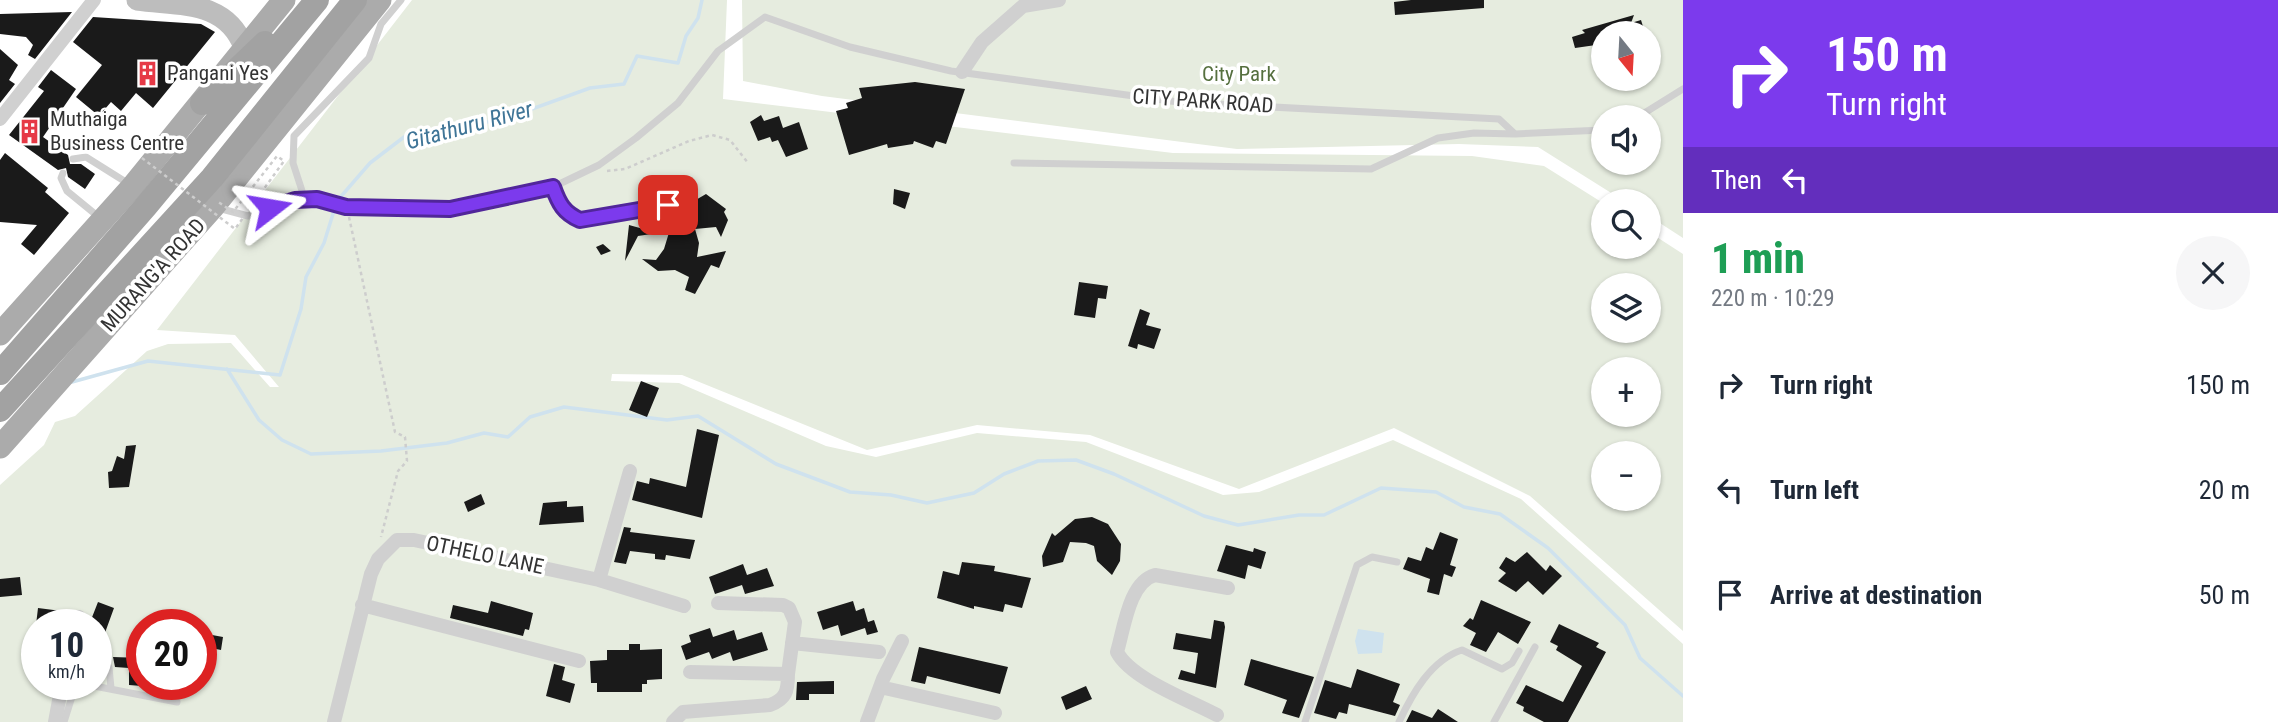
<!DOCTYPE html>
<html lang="en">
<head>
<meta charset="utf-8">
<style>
  body { margin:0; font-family:"Roboto Condensed",sans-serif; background:#f6f6f7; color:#1f2937; height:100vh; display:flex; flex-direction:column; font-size:26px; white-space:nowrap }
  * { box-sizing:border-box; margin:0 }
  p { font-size:23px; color:#747a83 }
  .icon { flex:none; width:38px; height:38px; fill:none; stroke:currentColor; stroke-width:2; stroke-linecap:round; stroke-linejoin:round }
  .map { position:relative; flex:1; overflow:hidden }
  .side { display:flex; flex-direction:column; background:#fff; width:595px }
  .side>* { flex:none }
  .banner { background:#7c3aed; color:#fff; overflow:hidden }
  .needle { width:46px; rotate:162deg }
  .controls { position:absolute; left:1591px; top:21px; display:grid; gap:14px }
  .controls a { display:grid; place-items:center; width:70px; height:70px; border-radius:50%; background:#fff; box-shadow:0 2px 5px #0004; font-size:35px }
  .speed { position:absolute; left:21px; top:609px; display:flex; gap:14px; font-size:35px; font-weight:700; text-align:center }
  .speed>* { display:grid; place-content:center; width:91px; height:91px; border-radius:50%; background:#fff; box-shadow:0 2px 5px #0004; line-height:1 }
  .speed small { font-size:18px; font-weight:400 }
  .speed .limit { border:10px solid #d22; background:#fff; color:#111 }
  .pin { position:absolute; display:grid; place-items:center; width:60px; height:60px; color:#fff; margin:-30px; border-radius:14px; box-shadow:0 4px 10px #0006 }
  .me { position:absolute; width:77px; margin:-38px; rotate:76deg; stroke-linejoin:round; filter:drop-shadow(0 0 5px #0008) }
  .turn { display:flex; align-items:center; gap:24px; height:147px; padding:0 28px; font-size:32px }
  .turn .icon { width:91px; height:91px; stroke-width:2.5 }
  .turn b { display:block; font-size:49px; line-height:60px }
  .then { display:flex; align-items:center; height:66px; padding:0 28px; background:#0003; gap:14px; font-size:26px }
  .round { display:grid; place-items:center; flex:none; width:74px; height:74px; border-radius:37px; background:#f6f6f7 }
  .summary { display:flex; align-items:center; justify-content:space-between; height:119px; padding:0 28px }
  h1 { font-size:42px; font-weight:800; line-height:52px; color:#1e9e55 }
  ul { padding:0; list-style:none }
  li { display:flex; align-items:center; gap:21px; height:105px; padding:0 28px }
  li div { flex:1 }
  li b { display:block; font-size:26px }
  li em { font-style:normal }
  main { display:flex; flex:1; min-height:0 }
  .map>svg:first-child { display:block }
  .green { fill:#e6ecdf; fill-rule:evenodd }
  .water { fill:#cfe2ee }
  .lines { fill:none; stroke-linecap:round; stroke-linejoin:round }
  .stream { stroke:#cfe2ee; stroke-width:3.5 }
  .building { fill:#1a1a1a }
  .path { stroke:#cdcdcd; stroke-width:2.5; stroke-dasharray:3.5 3.5; stroke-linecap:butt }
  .service { stroke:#d0d0d0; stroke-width:7 }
  .minor { stroke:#d0d0d0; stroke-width:14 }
  .secondary { stroke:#bdbdbd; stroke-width:21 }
  .primary { stroke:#ababab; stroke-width:23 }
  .trunk { stroke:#a2a2a2; stroke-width:24 }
  .path-bridge { stroke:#cdcdcd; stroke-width:2.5; stroke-dasharray:3.5 3.5; stroke-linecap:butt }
  .route-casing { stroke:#51269a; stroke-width:18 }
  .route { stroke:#7c3aed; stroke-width:12 }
  .labels { text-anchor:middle; stroke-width:7; stroke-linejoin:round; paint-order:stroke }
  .poi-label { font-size:21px; fill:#333; stroke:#fff; text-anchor:start }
  .park-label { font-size:21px; fill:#56703f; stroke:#fff }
  .street-label { font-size:21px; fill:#333; stroke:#fff }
  .water-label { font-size:23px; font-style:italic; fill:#3f7597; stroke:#fff }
</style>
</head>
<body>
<main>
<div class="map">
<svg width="1683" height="722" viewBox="0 0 1683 722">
  <rect width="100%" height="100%" fill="#fff"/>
  <path class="green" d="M 412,0 L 727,0 L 723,99 L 1173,153 L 1472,156 L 1544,166 L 1603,203 L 1603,247 L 1648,247 L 1649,232 L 1683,254 L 1683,631 L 1530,496 L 1394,428 L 1239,489 L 1090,435 L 977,425 L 867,450 L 682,375 L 612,374 L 611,381 L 679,383 L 826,446 L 876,457 L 977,433 L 1086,442 L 1223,495 L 1259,492 L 1393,440 L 1521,499 L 1683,644 L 1683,722 L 0,722 L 0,485 L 44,445 L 55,422 L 75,416 L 147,351 L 168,344 L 231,343 L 270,387 L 279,387 L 235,335 L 157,330 ZM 1603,285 L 1648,285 L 1648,331 L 1603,331 ZM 1603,369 L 1648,369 L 1648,415 L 1603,415 ZM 1603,453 L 1648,453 L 1648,499 L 1603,499 ZM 37,625 L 96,625 L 96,684 L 37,684 ZM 142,625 L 201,625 L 201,684 L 142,684 Z
    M 742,0 L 1683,0 L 1683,238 L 1649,216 L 1648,201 L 1624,201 L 1538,147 L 1459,144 L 1237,149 L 822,96 L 743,81 ZM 1603,33 L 1648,33 L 1648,79 L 1603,79 ZM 1603,117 L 1648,117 L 1648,163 L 1603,163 Z"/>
  <path class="water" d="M 1358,629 L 1384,633 L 1382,653 L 1358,654 L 1355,641 Z"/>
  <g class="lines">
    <path class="stream" d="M 227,369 L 259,420 L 282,440 L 311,454 L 381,451 L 447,443 L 484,433 L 508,437 L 530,417 L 564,407 L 667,420 L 698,416 L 776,464 L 829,484 L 850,492 L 891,495 L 927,503 L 974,493 L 1004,474 L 1038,461 L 1076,460 L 1114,474 L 1204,516 L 1238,525 L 1299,515 L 1324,515 L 1381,488 L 1436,492 L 1464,507 L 1500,514 L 1548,548 L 1625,625 L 1640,658 L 1683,696
      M 72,382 L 148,361 L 280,375 L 301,309 L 306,277 L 324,243 L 337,201 L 370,163 L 404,137 L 504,119 L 590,88 L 624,84 L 637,56 L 678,63 L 686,36 L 698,18 L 702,0"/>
  </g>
  <path class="building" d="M 1411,0 L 1484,0 L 1484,8 L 1395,15 L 1394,2 Z
    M 72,12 L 35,59 L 28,55 L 33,45 L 26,37 L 0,34 L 0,14 Z
    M 1634,15 L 1631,23 L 1641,20 L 1645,33 L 1603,33 L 1603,44 L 1575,48 L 1572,37 L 1585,33 L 1582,30 Z
    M 93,17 L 201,24 L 215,32 L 153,108 L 136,93 L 121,111 L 111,102 L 99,116 L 76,97 L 102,65 L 73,42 Z
    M 0,49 L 18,65 L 9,80 L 15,84 L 0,103 Z
    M 51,70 L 76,89 L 43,137 L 68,155 L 70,164 L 81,164 L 95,174 L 85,189 L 68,177 L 66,168 L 58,170 L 9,135 L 44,91 L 38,87 Z
    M 915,82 L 965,89 L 946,144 L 936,141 L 933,148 L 914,141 L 913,144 L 888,148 L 887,144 L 849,155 L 836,111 L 848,108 L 846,103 L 862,98 L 859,88 Z
    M 761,115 L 764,121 L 779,116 L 783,128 L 799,122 L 808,149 L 786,157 L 778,140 L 772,142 L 770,137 L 758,141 L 750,122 Z
    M 5,153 L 48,188 L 45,192 L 69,213 L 34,255 L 21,244 L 37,225 L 0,222 L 0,160 Z
    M 894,189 L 910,193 L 905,209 L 893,204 Z
    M 706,194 L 726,209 L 724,212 L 728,220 L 721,237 L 716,227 L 695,229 L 699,243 L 697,257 L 726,251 L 719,268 L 711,265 L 695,294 L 685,290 L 689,277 L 675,270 L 658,271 L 642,259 L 656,260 L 664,249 L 671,226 L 676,228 L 679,208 L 690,210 L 694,201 Z
    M 629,225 L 658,233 L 638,236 L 625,261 Z
    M 603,244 L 611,251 L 601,255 L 596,247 Z
    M 1079,282 L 1108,286 L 1106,299 L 1098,298 L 1095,318 L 1074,315 Z
    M 1140,309 L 1150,313 L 1146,325 L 1161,329 L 1154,349 L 1138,344 L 1137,349 L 1128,346 Z
    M 641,381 L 659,388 L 647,417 L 629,410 Z
    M 697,429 L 719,435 L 702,518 L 632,500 L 637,481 L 649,484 L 650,478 L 686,487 Z
    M 136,445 L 129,487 L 109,488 L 108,472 L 112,471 L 117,456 L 124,459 L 126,446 Z
    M 481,494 L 485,504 L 468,512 L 464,502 Z
    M 567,501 L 567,507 L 583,506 L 584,522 L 539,525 L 543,503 Z
    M 1092,517 L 1108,524 L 1121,544 L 1120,561 L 1112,575 L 1097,561 L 1094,546 L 1086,543 L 1070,542 L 1063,562 L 1043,567 L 1042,556 L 1052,533 L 1055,536 L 1075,519 Z
    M 624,527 L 631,528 L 630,532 L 695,540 L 690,559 L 666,555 L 665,560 L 655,559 L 655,554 L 630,551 L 626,564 L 614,562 Z
    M 1440,532 L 1458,539 L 1450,565 L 1456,567 L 1452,577 L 1444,574 L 1439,595 L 1427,592 L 1430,579 L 1403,569 L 1408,557 L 1421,561 L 1426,547 L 1433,550 Z
    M 1226,545 L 1253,552 L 1254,548 L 1266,552 L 1261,569 L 1248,565 L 1245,579 L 1217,571 Z
    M 1527,552 L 1546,571 L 1550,565 L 1562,576 L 1543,595 L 1528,581 L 1516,592 L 1498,581 L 1506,573 L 1499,568 L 1506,557 L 1515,562 Z
    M 962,562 L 995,566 L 994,571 L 1031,578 L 1022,608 L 1005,604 L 1003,612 L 974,606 L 974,609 L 937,598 L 943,571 L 959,575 Z
    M 743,564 L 747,575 L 767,568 L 774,586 L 745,594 L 742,585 L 715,594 L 709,577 Z
    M 20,577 L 22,595 L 0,597 L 0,579 Z
    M 1481,600 L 1531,622 L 1518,644 L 1498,632 L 1486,652 L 1470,645 L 1476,633 L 1463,626 L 1470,618 L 1473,620 Z
    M 491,601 L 533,613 L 529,630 L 525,629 L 523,636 L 450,618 L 453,605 L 488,613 Z
    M 853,601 L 856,611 L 864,608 L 868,622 L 874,620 L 878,632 L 867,635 L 865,628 L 841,636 L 838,625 L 823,630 L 817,612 Z
    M 98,602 L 114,608 L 106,630 L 102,654 L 96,654 L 96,625 L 89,625 Z
    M 38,608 L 69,612 L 67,625 L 36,625 Z
    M 1214,620 L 1224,622 L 1225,627 L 1216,688 L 1178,679 L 1181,670 L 1195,674 L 1198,653 L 1173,649 L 1176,633 L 1211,639 Z
    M 1559,624 L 1599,643 L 1596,647 L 1606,652 L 1568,722 L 1544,722 L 1523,711 L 1524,707 L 1516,703 L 1526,685 L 1563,702 L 1582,666 L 1556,650 L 1558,646 L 1550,642 Z
    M 710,628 L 713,637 L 734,630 L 737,640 L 762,632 L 768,650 L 733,661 L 730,652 L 712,659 L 709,652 L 686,660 L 681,646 L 691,642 L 689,635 Z
    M 201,633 L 223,637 L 221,650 L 201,646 Z
    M 629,644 L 640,644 L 640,650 L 662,649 L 662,679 L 647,680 L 647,684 L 642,684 L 642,692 L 597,692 L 597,683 L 591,683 L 590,661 L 607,660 L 607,650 L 629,650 Z
    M 919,647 L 1008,667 L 1000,694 L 927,676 L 925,684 L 911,681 Z
    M 113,657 L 142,658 L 142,686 L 129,685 L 129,668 L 115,667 Z
    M 1251,659 L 1314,677 L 1299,718 L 1282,713 L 1287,700 L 1244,685 Z
    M 554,664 L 565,667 L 562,680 L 575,684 L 570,703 L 546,696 Z
    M 1357,669 L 1400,684 L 1393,702 L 1400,705 L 1395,716 L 1349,704 L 1347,714 L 1339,712 L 1336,719 L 1314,713 L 1325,680 L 1351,688 Z
    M 834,681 L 834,694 L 809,694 L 809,700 L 796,700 L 797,682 Z
    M 1086,686 L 1092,699 L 1066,710 L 1061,697 Z
    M 1438,709 L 1458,722 L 1406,722 L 1412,710 L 1432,718 Z"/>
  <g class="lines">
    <path class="path" d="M 607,171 L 625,169 L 689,141 L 712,135 L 730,140 L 748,163
      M 349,217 L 395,432 L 405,437 L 407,461 L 398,471 L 381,537"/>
    <path class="service" d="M 1638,117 L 1683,89
      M 73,159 L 86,157 L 129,184
      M 1014,163 L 1371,169 L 1438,138 L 1474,133 L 1515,134
      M 63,173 L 61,178 L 67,191 L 100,218
      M 553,187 C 559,204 564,213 580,221 L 668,205
      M 305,200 L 293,163 L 294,136 L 369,58 L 381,24 L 401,0
      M 218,208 L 248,216 L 295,200 L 317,199 L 346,207 L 450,209 L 553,187 L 599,165 L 636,138 L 678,103 L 718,51 L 765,17 L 850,47 L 951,71 L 1178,102 L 1499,119 L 1515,134 L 1603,130
      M 96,661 L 109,667 L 111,688
      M 84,684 L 177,702
      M 64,722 L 76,684
      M 1305,722 L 1357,565 L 1372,557 L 1397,562
      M 1399,722 C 1412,694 1431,660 1462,650 L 1502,669 L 1512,663 L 1519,651
      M 1494,722 L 1535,647"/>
    <path class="minor" d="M 962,72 L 982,42 L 1023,6 L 1059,0
      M 0,119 L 94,0
      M 599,580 L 630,471
      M 718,603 L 783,605 L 789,608 L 795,622 L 788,674
      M 362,605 L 579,661
      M 77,625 L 79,617
      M 792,643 L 879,652
      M 880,687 L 995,713
      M 1217,715 C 1189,700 1131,679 1117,652 C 1124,629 1129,582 1155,575 L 1228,588
      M 55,722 L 62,684
      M 334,722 L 371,574 L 378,559 L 397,540 L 414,540 L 599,580 L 684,606
      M 673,722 L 683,712 L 770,705 C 786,699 788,691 788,674 L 690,672
      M 867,722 L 883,679 L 902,641"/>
    <path class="secondary" d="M 137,0 C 181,6 226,0 244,47"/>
    <path class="primary" d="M 0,334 L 132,187 L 284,0
      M 0,447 L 214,206 L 380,0"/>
    <path class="trunk" d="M 202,103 L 265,43
      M 0,373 L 146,206 L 317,0
      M 0,410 L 212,178 L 355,0"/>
    <path class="path-bridge" d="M 142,158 L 235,229 L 284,161 L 277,156 L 233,212 L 217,201"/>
  </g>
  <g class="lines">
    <defs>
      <path id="route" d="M 270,208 L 295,200 L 317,199 L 346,207 L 450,209 L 553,187 C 559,204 564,213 580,220 L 668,205"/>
    </defs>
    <use href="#route" class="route-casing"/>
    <use href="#route" class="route"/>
  </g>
  <defs>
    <symbol id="building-bare" viewBox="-9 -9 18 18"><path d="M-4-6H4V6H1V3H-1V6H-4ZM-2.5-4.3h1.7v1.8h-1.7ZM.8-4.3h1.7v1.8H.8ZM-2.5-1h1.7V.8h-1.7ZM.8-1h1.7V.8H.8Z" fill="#e63946" stroke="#fff" stroke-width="2.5" paint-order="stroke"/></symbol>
  </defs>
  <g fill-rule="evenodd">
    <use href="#building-bare" x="130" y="56" width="35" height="35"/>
    <use href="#building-bare" x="12" y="114" width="35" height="35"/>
  </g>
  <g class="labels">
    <g class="poi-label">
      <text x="167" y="80">Pangani Yes</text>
      <text x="50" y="126">Muthaiga<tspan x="50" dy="24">Business Centre</tspan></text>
    </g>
    <g class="park-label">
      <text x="1239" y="81">City Park</text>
    </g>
    <g class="street-label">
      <text transform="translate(1203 101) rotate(4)" y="7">CITY PARK ROAD</text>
      <text transform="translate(153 275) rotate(-48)" y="7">MURANG'A ROAD</text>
      <text transform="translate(485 555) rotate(12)" y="7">OTHELO LANE</text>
    </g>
    <g class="water-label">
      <text transform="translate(469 125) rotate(-15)" y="8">Gitathuru River</text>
    </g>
  </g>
</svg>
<div class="controls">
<a><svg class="needle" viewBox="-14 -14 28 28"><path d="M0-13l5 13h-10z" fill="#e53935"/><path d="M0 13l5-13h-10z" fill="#747a83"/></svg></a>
<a><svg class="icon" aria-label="sound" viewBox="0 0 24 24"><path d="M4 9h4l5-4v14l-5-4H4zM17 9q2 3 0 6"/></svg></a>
<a><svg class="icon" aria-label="search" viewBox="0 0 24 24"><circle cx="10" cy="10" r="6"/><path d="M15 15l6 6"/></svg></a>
<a><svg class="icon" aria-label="layers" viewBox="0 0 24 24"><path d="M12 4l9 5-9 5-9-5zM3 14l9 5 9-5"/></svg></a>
<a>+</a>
<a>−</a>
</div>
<div class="speed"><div>10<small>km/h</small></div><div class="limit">20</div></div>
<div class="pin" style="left:668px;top:205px;background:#d93025"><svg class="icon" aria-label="arrive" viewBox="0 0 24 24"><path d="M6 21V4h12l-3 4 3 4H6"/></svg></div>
<svg class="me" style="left:270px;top:208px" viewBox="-20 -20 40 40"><path d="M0-17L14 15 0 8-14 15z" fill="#7c3aed" stroke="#fff" stroke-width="4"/></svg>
</div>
<section class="side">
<div class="banner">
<div class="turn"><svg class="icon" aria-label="right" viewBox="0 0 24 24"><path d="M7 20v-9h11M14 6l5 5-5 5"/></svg><div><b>150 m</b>Turn right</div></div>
<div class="then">Then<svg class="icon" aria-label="left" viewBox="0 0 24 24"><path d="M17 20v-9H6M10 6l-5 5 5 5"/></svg></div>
</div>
<div class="summary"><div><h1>1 min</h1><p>220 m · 10:29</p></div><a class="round"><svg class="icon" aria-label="close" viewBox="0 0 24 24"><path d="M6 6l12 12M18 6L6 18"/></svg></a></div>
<ul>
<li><svg class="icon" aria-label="right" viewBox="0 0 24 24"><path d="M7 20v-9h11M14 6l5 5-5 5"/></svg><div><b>Turn right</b></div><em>150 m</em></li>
<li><svg class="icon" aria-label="left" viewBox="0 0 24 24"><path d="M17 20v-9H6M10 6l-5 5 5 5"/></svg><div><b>Turn left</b></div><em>20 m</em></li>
<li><svg class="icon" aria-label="arrive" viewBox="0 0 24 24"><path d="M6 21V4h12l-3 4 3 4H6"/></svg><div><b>Arrive at destination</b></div><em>50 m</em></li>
</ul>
</section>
</main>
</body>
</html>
